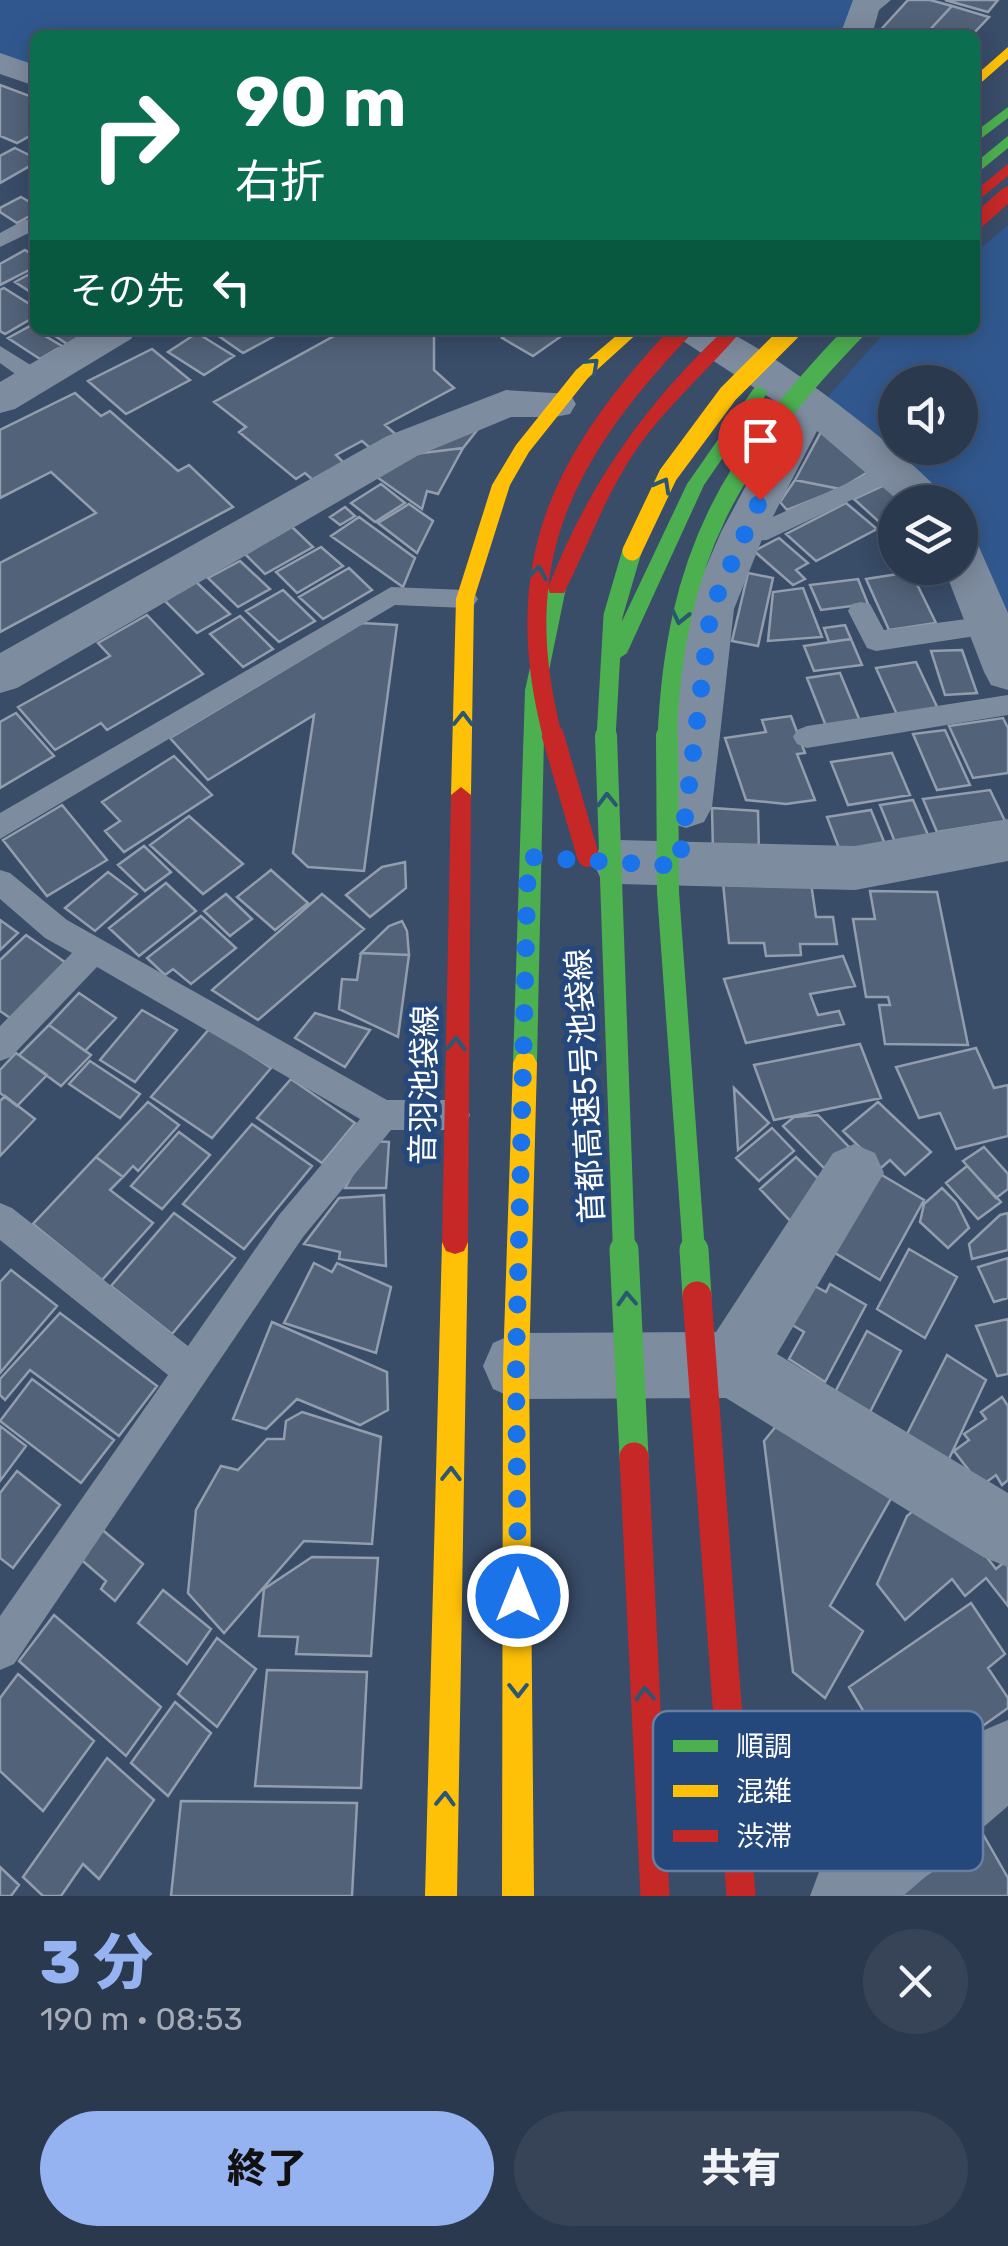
<!DOCTYPE html>
<html lang="ja">
<head>
<meta charset="utf-8">
<style>
  body { margin:0; font-family:Rubik,"Noto Sans JP",sans-serif; background:#374458; color:#f1f3f6; height:100vh; display:flex; flex-direction:column; font-size:38px; white-space:nowrap }
  * { box-sizing:border-box; margin:0 }
  p { font-size:32px; color:#a6acb6 }
  .icon { flex:none; width:55px; height:55px; fill:none; stroke:currentColor; stroke-width:2; stroke-linecap:round; stroke-linejoin:round }
  .map { position:relative; height:1896px; overflow:hidden }
  .side { display:flex; flex-direction:column; background:#2b394e; flex:1 }
  .side>* { flex:none }
  .top-card { position:absolute; left:30px; top:30px; width:950px; height:305px; border-radius:15px; box-shadow:0 5px 25px #0003,0 0 0 2px #475366; background:#0b6e4f; color:#fff; overflow:hidden }
  .controls { position:absolute; left:878px; top:365px; display:grid; gap:20px }
  .controls a { display:grid; place-items:center; width:100px; height:100px; border-radius:50%; background:#2b394e; box-shadow:0 5px 25px #0003,0 0 0 2px #475366; font-size:50px }
  .pin { position:absolute; display:grid; place-items:center; width:85px; height:85px; color:#fff; margin:-102px -42px; border-radius:50% 50% 50% 0; rotate:-45deg; box-shadow:0 0 10px #0007 }
  .pin .icon { rotate:45deg }
  .me { position:absolute; width:110px; margin:-55px; rotate:0deg; stroke-linejoin:round; filter:drop-shadow(0 0 8px #0008) }
  .turn { display:flex; align-items:center; gap:35px; height:210px; padding:0 40px; font-size:45px }
  .turn .icon { width:130px; height:130px; stroke-width:2.5 }
  .turn b { display:block; font-size:70px; line-height:85px }
  .then { display:flex; align-items:center; height:95px; padding:0 40px; background:#0003; gap:20px; font-size:38px }
  .round { display:grid; place-items:center; flex:none; width:105px; height:105px; border-radius:52px; background:#374458 }
  .head { display:flex; align-items:center; justify-content:space-between; height:170px; padding:0 40px }
  h1 { font-size:60px; font-weight:800; line-height:75px; color:#95b2f1 }
  .button { display:flex; gap:20px; margin-top:auto; padding:20px 40px }
  .button a { flex:1; height:115px; border-radius:60px; background:#95b2f1; color:#111; font-size:40px; font-weight:800; line-height:115px; text-align:center }
  .button a+a { background:#374458; color:#f1f3f6 }
  .map>svg:first-child { display:block }
  .green { fill:#31588e; fill-rule:evenodd }
  .building { fill:#526278; stroke:#929dae; stroke-width:2.5 }
  .lines { fill:none; stroke-linecap:round; stroke-linejoin:round }
  .lane { fill:#7e8c9f; fill-rule:evenodd }
  .street { fill:#7e8c9f; fill-rule:evenodd }
  .fast { fill:#4caf50; fill-rule:evenodd }
  .slow { fill:#ffc107; fill-rule:evenodd }
  .jam { fill:#c62828; fill-rule:evenodd }
  .fast-bridge-far2 { stroke:#4caf50; stroke-width:19 }
  .fast-bridge-far1 { stroke:#4caf50; stroke-width:22 }
  .fast-bridge { stroke:#4caf50; stroke-width:29 }
  .slow-bridge { stroke:#ffc107; stroke-width:19 }
  .jam-bridge-far3 { stroke:#c62828; stroke-width:15 }
  .jam-bridge-far2 { stroke:#c62828; stroke-width:19 }
  .jam-bridge-far1 { stroke:#c62828; stroke-width:22 }
  .jam-bridge { stroke:#c62828; stroke-width:29 }
  .oneway { stroke:#2b5775 }
  .route { stroke:#1a73e8; stroke-width:18; stroke-dasharray:0 32.4 }
  .labels { text-anchor:middle; stroke-width:10; stroke-linejoin:round; paint-order:stroke }
  .street-label { font-size:32px; fill:#fff; stroke:#25487c }
  .key { fill:#25487c; stroke:#667fa3; stroke-width:2.5 }
  .key-label { font-size:28px; fill:#fff }
</style>
</head>
<body>
<div class="map">
<svg width="1008" height="1896" viewBox="0 0 1008 1896">
  <rect width="100%" height="100%" fill="#394c68"/>
  <path class="green" d="M 0,0 L 860,0 L 844,35 L 471,35 L 478,27 L 468,35 L 35,35 L 35,70 L 0,58 Z
    M 1008,225 L 1008,643 L 960,522 L 960,502 L 941,502 L 893,457 L 823,402 L 887,330 L 975,330 L 975,253 ZM 895,382 L 960,382 L 960,448 L 895,448 Z"/>
  <path class="building" d="M 908,0 L 930,0 L 952,6 L 925,35 L 876,35 Z
    M 945,0 L 998,0 L 988,12 Z
    M 952,6 L 989,17 L 972,35 L 925,35 Z
    M 0,85 L 35,98 L 35,133 L 17,143 L 0,136 Z
    M 15,148 L 35,158 L 35,163 L 0,183 L 0,156 Z
    M 21,197 L 35,205 L 35,213 L 17,223 L 0,212 L 0,208 Z
    M 25,250 L 35,256 L 35,267 L 0,285 L 0,264 Z
    M 35,271 L 35,295 L 15,282 Z
    M 4,288 L 28,303 L 35,300 L 35,321 L 31,319 L 5,334 L 0,331 L 0,290 Z
    M 30,326 L 35,330 L 62,346 L 40,359 L 8,338 Z
    M 46,330 L 83,330 L 89,334 L 70,346 Z
    M 210,330 L 276,330 L 280,333 L 243,353 Z
    M 345,330 L 434,330 L 434,370 L 454,388 L 385,425 L 402,440 L 376,453 L 362,441 L 336,455 L 344,463 L 313,480 L 305,473 L 296,479 L 239,432 L 246,427 L 214,402 Z
    M 513,330 L 570,330 L 533,356 L 502,338 Z
    M 197,333 L 234,356 L 204,375 L 168,352 Z
    M 152,349 L 190,380 L 126,414 L 88,381 Z
    M 75,393 L 101,416 L 110,411 L 178,471 L 189,465 L 233,507 L 0,632 L 0,563 L 96,513 L 51,472 L 0,498 L 0,430 Z
    M 489,415 L 463,448 L 414,454 Z
    M 822,430 L 873,469 L 840,489 L 795,480 Z
    M 463,448 L 438,494 L 427,491 L 422,509 L 374,475 L 414,454 Z
    M 795,480 L 840,489 L 787,510 L 780,502 Z
    M 891,482 L 914,502 L 895,502 L 895,526 L 888,530 L 854,499 Z
    M 381,484 L 405,503 L 375,522 L 351,503 Z
    M 846,503 L 877,529 L 816,561 L 786,534 Z
    M 409,504 L 433,521 L 417,553 L 378,523 Z
    M 345,507 L 355,516 L 340,525 L 330,517 Z
    M 359,517 L 415,558 L 403,587 L 331,536 Z
    M 290,525 L 313,547 L 265,574 L 242,551 Z
    M 779,538 L 808,563 L 796,570 L 805,579 L 793,585 L 754,551 Z
    M 321,547 L 343,566 L 297,593 L 276,572 Z
    M 240,561 L 270,589 L 238,607 L 208,578 Z
    M 349,568 L 372,590 L 323,619 L 299,597 Z
    M 911,572 L 936,623 L 889,630 L 866,579 Z
    M 748,573 L 773,578 L 758,646 L 732,641 Z
    M 858,579 L 868,604 L 821,610 L 810,585 Z
    M 194,580 L 230,614 L 197,633 L 162,598 Z
    M 803,588 L 822,637 L 768,641 L 773,592 Z
    M 283,590 L 315,621 L 279,642 L 246,611 Z
    M 147,615 L 203,674 L 107,730 L 101,723 L 55,750 L 18,707 L 110,656 L 98,643 Z
    M 240,616 L 273,649 L 243,667 L 210,634 Z
    M 362,623 L 397,625 L 364,871 L 308,867 L 293,853 L 314,715 L 208,780 L 170,738 Z
    M 845,625 L 851,639 L 829,642 L 824,628 Z
    M 851,639 L 862,665 L 814,671 L 804,646 Z
    M 962,650 L 977,693 L 945,695 L 931,651 Z
    M 916,662 L 939,711 L 898,717 L 876,668 Z
    M 840,673 L 860,721 L 826,726 L 807,678 Z
    M 16,713 L 54,756 L 0,788 L 0,722 Z
    M 791,716 L 805,753 L 797,754 L 815,800 L 786,804 L 746,800 L 725,738 L 766,732 L 762,720 Z
    M 1003,718 L 1008,728 L 1008,773 L 973,778 L 949,726 Z
    M 945,730 L 970,785 L 937,790 L 913,734 Z
    M 892,753 L 910,795 L 848,805 L 831,762 Z
    M 174,756 L 212,795 L 124,852 L 105,831 L 120,821 L 102,802 Z
    M 990,790 L 1005,821 L 937,832 L 923,799 Z
    M 913,800 L 931,842 L 897,847 L 880,805 Z
    M 62,805 L 107,860 L 47,896 L 3,840 Z
    M 712,808 L 758,811 L 759,855 L 713,852 Z
    M 871,810 L 887,849 L 842,856 L 827,817 Z
    M 189,816 L 243,864 L 203,894 L 150,845 Z
    M 144,846 L 171,872 L 145,891 L 118,865 Z
    M 405,862 L 406,888 L 370,917 L 346,895 L 382,867 Z
    M 271,870 L 308,903 L 275,930 L 237,897 Z
    M 108,872 L 137,894 L 95,931 L 65,908 Z
    M 166,883 L 196,911 L 139,956 L 109,928 Z
    M 723,883 L 811,883 L 816,917 L 833,917 L 837,944 L 800,944 L 801,955 L 766,956 L 764,943 L 729,943 Z
    M 870,891 L 937,892 L 968,1045 L 885,1044 L 879,1005 L 890,1005 L 888,997 L 866,997 L 853,919 L 875,919 Z
    M 226,894 L 252,919 L 230,936 L 204,911 Z
    M 322,894 L 364,929 L 258,1020 L 212,990 Z
    M 201,916 L 236,948 L 191,984 L 173,969 L 165,975 L 147,958 Z
    M 0,920 L 18,933 L 0,950 Z
    M 402,921 L 407,931 L 409,955 L 361,953 L 389,926 Z
    M 26,935 L 69,965 L 13,1020 L 0,1011 L 0,960 Z
    M 361,953 L 409,955 L 398,1037 L 339,1009 L 342,979 L 357,980 Z
    M 843,956 L 855,986 L 810,994 L 818,1015 L 839,1011 L 844,1024 L 746,1043 L 724,979 Z
    M 79,993 L 116,1018 L 85,1051 L 49,1025 Z
    M 142,1010 L 177,1030 L 135,1082 L 100,1060 Z
    M 315,1013 L 370,1030 L 345,1067 L 295,1038 Z
    M 49,1025 L 91,1055 L 61,1086 L 19,1055 Z
    M 210,1028 L 271,1068 L 212,1138 L 151,1097 Z
    M 860,1044 L 881,1098 L 774,1120 L 754,1065 Z
    M 976,1048 L 994,1088 L 1008,1085 L 1008,1136 L 956,1149 L 940,1113 L 919,1118 L 896,1067 Z
    M 16,1053 L 47,1075 L 17,1106 L 0,1093 L 0,1070 Z
    M 90,1061 L 140,1094 L 120,1118 L 69,1084 Z
    M 291,1079 L 355,1123 L 322,1163 L 257,1118 Z
    M 734,1088 L 769,1123 L 738,1150 Z
    M 5,1096 L 35,1119 L 0,1156 L 0,1101 Z
    M 148,1102 L 179,1125 L 138,1171 L 133,1166 L 123,1177 L 96,1157 Z
    M 878,1102 L 931,1152 L 905,1175 L 890,1160 L 881,1168 L 843,1131 Z
    M 818,1115 L 849,1147 L 824,1168 L 783,1126 L 794,1117 Z
    M 252,1124 L 312,1166 L 244,1249 L 183,1204 Z
    M 772,1128 L 794,1151 L 759,1181 L 736,1158 Z
    M 179,1132 L 210,1155 L 162,1209 L 131,1186 Z
    M 371,1141 L 389,1142 L 386,1188 L 345,1188 Z
    M 984,1147 L 1008,1174 L 1008,1189 L 996,1198 L 963,1161 Z
    M 96,1157 L 123,1177 L 110,1190 L 153,1223 L 102,1280 L 33,1224 Z
    M 796,1157 L 834,1194 L 797,1228 L 760,1189 Z
    M 967,1166 L 1001,1202 L 978,1219 L 946,1183 Z
    M 870,1168 L 924,1200 L 880,1280 L 825,1247 Z
    M 942,1188 L 956,1202 L 969,1228 L 948,1248 L 920,1222 L 924,1204 Z
    M 384,1195 L 386,1266 L 339,1259 L 340,1252 L 304,1244 L 339,1198 Z
    M 174,1213 L 235,1258 L 172,1334 L 111,1286 Z
    M 1008,1213 L 1008,1250 L 972,1259 L 969,1244 L 1000,1215 Z
    M 909,1249 L 957,1277 L 925,1338 L 877,1309 Z
    M 1008,1258 L 1008,1298 L 994,1302 L 978,1267 Z
    M 314,1263 L 332,1272 L 337,1263 L 391,1287 L 376,1353 L 284,1323 Z
    M 11,1270 L 57,1306 L 0,1373 L 0,1282 Z
    M 811,1284 L 826,1292 L 830,1284 L 866,1305 L 825,1382 L 789,1359 L 804,1332 L 789,1323 Z
    M 60,1313 L 157,1386 L 119,1436 L 30,1370 L 5,1400 L 0,1395 L 0,1379 Z
    M 1008,1319 L 1008,1374 L 997,1376 L 976,1326 Z
    M 272,1322 L 387,1372 L 388,1410 L 360,1425 L 297,1399 L 266,1429 L 233,1419 Z
    M 867,1331 L 901,1351 L 868,1416 L 834,1394 Z
    M 947,1355 L 986,1380 L 948,1461 L 907,1434 Z
    M 32,1379 L 114,1440 L 81,1483 L 0,1421 Z
    M 1002,1397 L 1008,1406 L 1008,1480 L 1002,1485 L 996,1475 L 981,1486 L 954,1451 L 969,1440 L 964,1434 L 986,1419 L 981,1412 Z
    M 790,1409 L 898,1486 L 830,1606 L 863,1631 L 825,1698 L 793,1672 L 764,1441 Z
    M 302,1412 L 381,1437 L 372,1544 L 304,1541 L 224,1633 L 188,1593 L 196,1510 L 221,1466 L 238,1470 L 267,1439 L 284,1439 L 286,1421 Z
    M 0,1426 L 26,1446 L 0,1481 Z
    M 17,1471 L 60,1505 L 13,1568 L 0,1558 L 0,1493 Z
    M 927,1499 L 956,1518 L 996,1569 L 1008,1559 L 1008,1606 L 986,1578 L 965,1596 L 952,1579 L 905,1620 L 877,1584 L 907,1516 Z
    M 99,1527 L 143,1564 L 115,1601 L 101,1589 L 106,1581 L 77,1556 Z
    M 312,1557 L 378,1558 L 371,1656 L 296,1654 L 298,1637 L 259,1636 L 264,1589 Z
    M 163,1590 L 211,1629 L 187,1664 L 138,1623 Z
    M 971,1603 L 1005,1654 L 988,1668 L 1008,1698 L 1008,1708 L 905,1781 L 849,1687 Z
    M 54,1615 L 161,1707 L 126,1756 L 19,1661 Z
    M 217,1638 L 256,1669 L 217,1727 L 178,1694 Z
    M 267,1670 L 367,1672 L 361,1788 L 255,1786 Z
    M 18,1674 L 94,1741 L 43,1811 L 0,1771 L 0,1698 Z
    M 175,1702 L 211,1733 L 168,1796 L 131,1763 Z
    M 107,1758 L 154,1800 L 99,1879 L 83,1864 L 61,1896 L 43,1896 L 23,1877 Z
    M 181,1801 L 357,1803 L 352,1896 L 171,1896 Z
    M 984,1836 L 1008,1878 L 1008,1896 L 894,1896 Z
    M 0,1867 L 19,1885 L 11,1896 L 0,1896 Z"/>
  <g class="lines">
    <path class="lane" d="M 35,219 L 35,230 L 0,247 L 0,233 L 24,220 Z
      M 0,346 L 45,374 L 48,379 L 45,384 L 29,384 L 0,363 Z
      M 894,462 L 902,464 L 906,470 L 902,476 L 767,540 L 743,541 L 731,532 L 734,526 L 755,525 Z
      M 391,587 L 465,590 L 474,593 L 478,599 L 474,605 L 465,608 L 395,605 L 0,839 L 0,813 Z
      M 861,602 L 870,604 L 884,630 L 989,616 L 998,618 L 1002,625 L 998,632 L 989,634 L 876,651 L 867,648 L 848,611 L 852,604 Z
      M 1008,695 L 1008,715 L 807,748 L 797,744 L 793,737 L 797,730 L 807,726 Z
      M 0,870 L 10,873 L 67,920 L 387,1100 L 454,1100 L 465,1104 L 470,1115 L 465,1126 L 454,1130 L 391,1130 L 303,1237 L 14,1664 L 0,1670 L 0,1616 L 168,1375 L 0,1240 L 0,1203 L 12,1208 L 188,1346 L 279,1215 L 360,1119 L 97,967 L 11,1057 L 0,1061 L 0,1026 L 72,953 L 45,938 L 0,899 Z"/>
    <path class="street" d="M 853,0 L 891,0 L 879,10 L 872,35 L 840,35 Z
      M 0,53 L 35,65 L 35,86 L 0,74 Z
      M 88,330 L 137,330 L 131,339 L 15,409 L 0,413 L 0,382 Z
      M 674,330 C 689,330 707,327 721,330 C 757,338 928,468 948,502 L 900,502 L 817,431 L 765,532 L 734,609 L 712,807 L 704,822 L 686,828 L 668,822 L 660,807 L 688,609 L 721,532 L 787,409 L 680,339 Z
      M 506,390 L 570,394 L 576,404 L 570,414 L 555,417 L 511,417 L 417,456 L 17,688 L 0,693 L 0,653 L 387,436 Z
      M 960,535 L 976,540 L 1008,613 L 1008,690 L 991,685 L 984,672 L 944,568 L 960,568 Z
      M 1008,819 L 1008,861 L 855,890 L 619,884 L 600,877 L 593,862 L 600,847 L 619,840 L 855,846 Z
      M 854,1144 L 875,1153 L 884,1173 L 777,1354 L 1008,1493 L 1008,1567 L 983,1557 L 726,1398 L 516,1399 L 493,1389 L 483,1366 L 493,1343 L 516,1333 L 716,1332 L 833,1153 Z
      M 1008,1720 L 1008,1806 L 903,1896 L 810,1896 L 823,1861 L 982,1731 Z"/>
    <path class="fast" d="M 1008,107 L 1008,118 L 975,143 L 975,132 Z
      M 1008,136 L 1008,148 L 975,175 L 975,163 Z
      M 760,387 L 768,392 L 704,485 L 627,653 L 617,660 L 610,658 L 607,653 L 687,484 L 754,388 Z
      M 557,581 L 566,588 L 545,690 L 537,1063 L 533,1071 L 525,1074 L 517,1071 L 513,1063 L 525,690 L 548,588 Z"/>
    <path class="slow" d="M 1008,47 L 1008,59 L 975,88 L 975,76 Z
      M 623,330 L 641,330 L 588,378 L 529,452 L 510,485 L 474,599 L 471,795 L 468,801 L 454,801 L 451,795 L 456,599 L 492,485 L 516,445 L 576,370 Z
      M 525,1052 L 533,1055 L 537,1063 L 529,1366 L 534,1896 L 502,1896 L 503,1366 L 513,1063 L 517,1055 Z
      M 455,1230 L 464,1233 L 468,1242 L 457,1896 L 425,1896 L 442,1242 L 446,1233 Z"/>
    <path class="jam" d="M 1008,164 L 1008,176 L 975,203 L 975,191 Z
      M 724,330 L 742,330 C 707,372 665,407 634,453 C 604,498 588,546 564,593 L 550,593 L 548,588 C 587,487 645,404 724,330 Z
      M 461,787 L 471,795 L 468,1242 L 464,1251 L 455,1254 L 446,1251 L 442,1242 L 451,795 Z"/>
    <path class="fast-bridge-far2" d="M 606,738 L 613,616 L 632,551
      M 667,738 C 675,554 731,460 856,330"/>
    <path class="fast-bridge-far1" d="M 606,736 L 624,1252
      M 667,736 L 668,892 L 694,1252"/>
    <path class="fast-bridge" d="M 624,1250 L 634,1457
      M 694,1250 L 697,1296"/>
    <path class="slow-bridge" d="M 632,551 L 668,475 L 728,394 L 792,330"/>
    <path class="jam-bridge-far3" d="M 975,223 L 1008,194"/>
    <path class="jam-bridge-far2" d="M 553,738 C 507,562 562,457 682,330"/>
    <path class="jam-bridge-far1" d="M 553,736 L 588,856"/>
    <path class="jam-bridge" d="M 697,1296 L 741,1896
      M 634,1457 L 655,1896"/>
  </g>
  <defs><path id="oneway-chevron" d="M-2-3.5L2.5 0L-2 3.5" fill="none" stroke-width="1.6" stroke-linecap="round" stroke-linejoin="round" transform="scale(2.5)"/></defs>
  <g class="oneway">
    <use href="#oneway-chevron" transform="translate(592 365) rotate(-43)"/>
    <use href="#oneway-chevron" transform="translate(663 485) rotate(-61)"/>
    <use href="#oneway-chevron" transform="translate(538 573) rotate(-81)"/>
    <use href="#oneway-chevron" transform="translate(680 617) rotate(103)"/>
    <use href="#oneway-chevron" transform="translate(463 719) rotate(-89)"/>
    <use href="#oneway-chevron" transform="translate(607 800) rotate(-91)"/>
    <use href="#oneway-chevron" transform="translate(456 1044) rotate(-88)"/>
    <use href="#oneway-chevron" transform="translate(627 1299) rotate(-93)"/>
    <use href="#oneway-chevron" transform="translate(451 1474) rotate(-89)"/>
    <use href="#oneway-chevron" transform="translate(518 1690) rotate(90)"/>
    <use href="#oneway-chevron" transform="translate(645 1694) rotate(-93)"/>
    <use href="#oneway-chevron" transform="translate(445 1799) rotate(-88)"/>
  </g>
  <g class="lines">
    <path class="route" d="M 518,1596 L 516,1366 L 528,857 L 679,866 L 711,609 L 760,500"/>
  </g>
  <g class="labels">
    <g class="street-label">
      <text transform="translate(424 1085) rotate(-89)" y="11">音羽池袋線</text>
      <text transform="translate(585 1086) rotate(-93)" y="11">首都高速5号池袋線</text>
    </g>
  </g>
  <rect x="653" y="1711" width="330" height="160" rx="15" class="key"/>
  <rect x="673" y="1740" width="45" height="12" fill="#4caf50"/>
  <rect x="673" y="1785" width="45" height="12" fill="#ffc107"/>
  <rect x="673" y="1830" width="45" height="12" fill="#c62828"/>
  <g class="key-label">
    <text x="736" y="1756">順調</text>
    <text x="736" y="1801">混雑</text>
    <text x="736" y="1846">渋滞</text>
  </g>
</svg>
<div class="controls">
<a><svg class="icon" aria-label="sound" viewBox="0 0 24 24"><path d="M4 9h4l5-4v14l-5-4H4zM17 9q2 3 0 6"/></svg></a>
<a><svg class="icon" aria-label="layers" viewBox="0 0 24 24"><path d="M12 4l9 5-9 5-9-5zM3 14l9 5 9-5"/></svg></a>
</div>
<div class="pin" style="left:760px;top:500px;background:#d93025"><svg class="icon" aria-label="arrive" viewBox="0 0 24 24"><path d="M6 21V4h12l-3 4 3 4H6"/></svg></div>
<svg class="me" style="left:518px;top:1596px" viewBox="-20 -20 40 40"><circle r="17" fill="#1a73e8" stroke="#fff" stroke-width="3"/><path d="M0-11L8 9 0 5-8 9z" fill="#fff"/></svg>
<div class="top-card">
<div class="turn"><svg class="icon" aria-label="right" viewBox="0 0 24 24"><path d="M7 20v-9h11M14 6l5 5-5 5"/></svg><div><b>90 m</b>右折</div></div>
<div class="then">その先<svg class="icon" aria-label="left" viewBox="0 0 24 24"><path d="M17 20v-9H6M10 6l-5 5 5 5"/></svg></div>
</div>
</div>
<section class="side">
<div class="head"><div><h1>3 分</h1><p>190 m · 08:53</p></div><a class="round"><svg class="icon" aria-label="close" viewBox="0 0 24 24"><path d="M6 6l12 12M18 6L6 18"/></svg></a></div>
<div class="button"><a>終了</a><a>共有</a></div>
</section>
</body>
</html>
